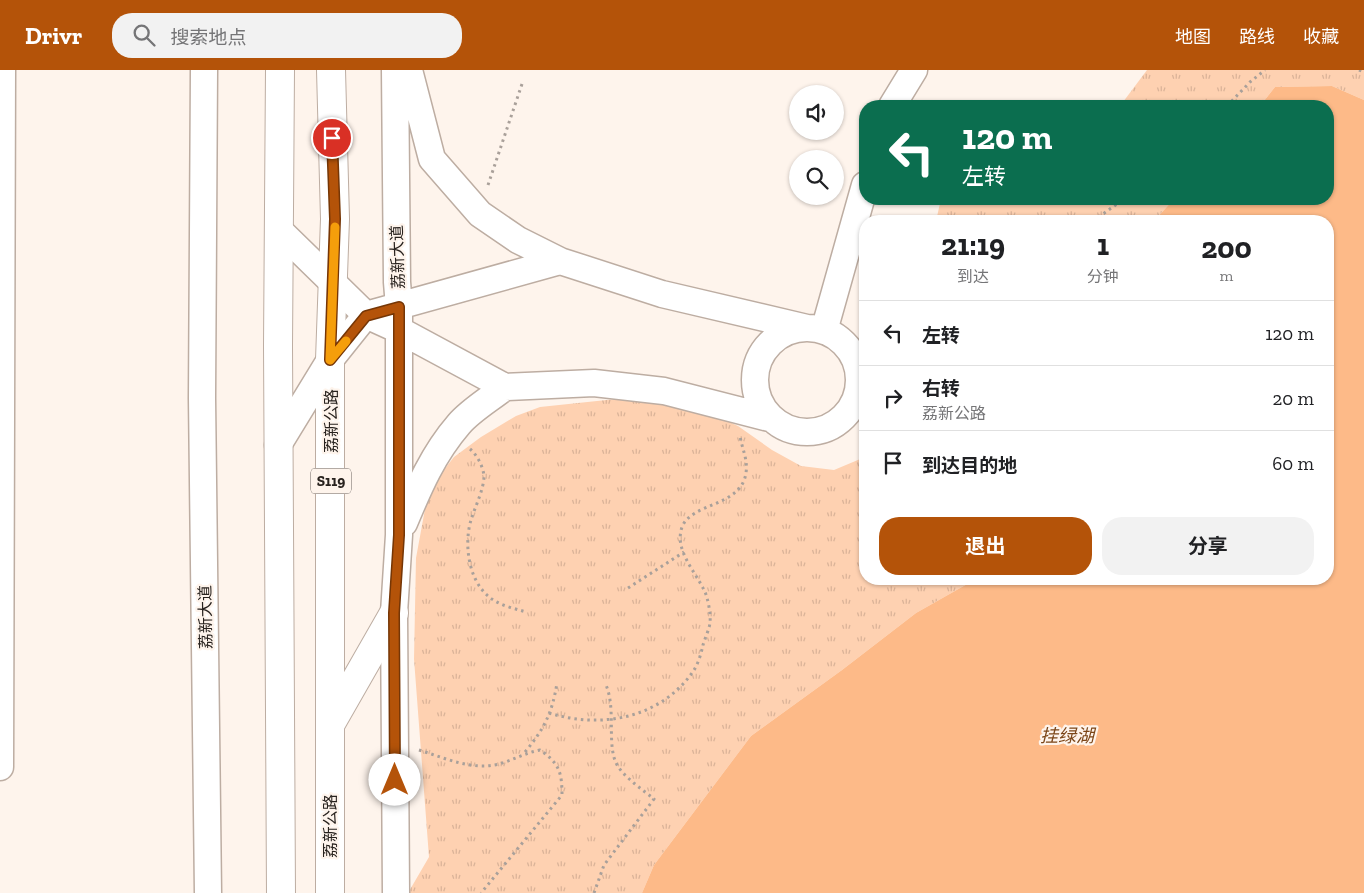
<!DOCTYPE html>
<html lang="zh">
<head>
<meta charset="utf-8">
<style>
  body { margin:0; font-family:"Zilla Slab","Noto Sans SC",serif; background:#f2f2f2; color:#202124; height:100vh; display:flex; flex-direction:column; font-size:19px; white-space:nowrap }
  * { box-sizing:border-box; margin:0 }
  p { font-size:16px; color:#757577 }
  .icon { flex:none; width:28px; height:28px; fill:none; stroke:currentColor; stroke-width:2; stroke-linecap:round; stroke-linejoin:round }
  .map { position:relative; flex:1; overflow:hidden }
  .panel { position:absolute; left:859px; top:145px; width:475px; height:370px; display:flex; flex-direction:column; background:#fff; border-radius:20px; box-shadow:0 1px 4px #0004 }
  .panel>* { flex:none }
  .top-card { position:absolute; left:859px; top:30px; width:475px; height:105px; border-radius:20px; box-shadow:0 1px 4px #0004; background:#0b6e4f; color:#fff; overflow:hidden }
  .fabs { position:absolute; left:789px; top:15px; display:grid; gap:10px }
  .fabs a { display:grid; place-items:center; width:55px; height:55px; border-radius:50%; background:#fff; box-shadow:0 1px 4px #0004; font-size:25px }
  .pin { position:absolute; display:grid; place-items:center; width:42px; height:42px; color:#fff; margin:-21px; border:2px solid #fff; border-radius:50%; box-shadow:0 1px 5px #0007 }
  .me { position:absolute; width:55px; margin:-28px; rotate:0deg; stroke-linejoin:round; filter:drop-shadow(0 0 4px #0008) }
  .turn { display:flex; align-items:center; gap:18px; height:105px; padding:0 20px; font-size:22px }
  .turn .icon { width:65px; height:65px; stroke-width:2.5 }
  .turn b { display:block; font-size:35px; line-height:42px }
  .eta { display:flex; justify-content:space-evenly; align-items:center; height:85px; text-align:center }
  .eta b { font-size:30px; font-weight:700; line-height:35px }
  .action { display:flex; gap:10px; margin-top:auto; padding:10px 20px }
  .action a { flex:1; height:58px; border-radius:20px; background:#b45309; color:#fff; font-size:20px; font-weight:700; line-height:58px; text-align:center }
  .action a+a { background:#f2f2f2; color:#202124 }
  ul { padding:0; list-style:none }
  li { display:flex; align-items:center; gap:15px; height:65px; padding:0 20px; border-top:1px solid #e0e0e0 }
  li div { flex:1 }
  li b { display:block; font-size:19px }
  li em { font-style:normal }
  header { display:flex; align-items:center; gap:30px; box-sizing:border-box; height:70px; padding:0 25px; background:#b45309; color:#fff }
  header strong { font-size:24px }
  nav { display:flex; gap:28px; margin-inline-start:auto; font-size:18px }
  .search { width:350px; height:45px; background:#f2f2f2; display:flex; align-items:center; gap:12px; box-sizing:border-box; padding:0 18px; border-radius:20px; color:#757577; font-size:19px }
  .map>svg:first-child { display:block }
  .grass { fill:url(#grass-tufts) }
  .water { fill:#fdba88 }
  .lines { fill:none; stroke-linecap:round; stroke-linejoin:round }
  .minor-casing { stroke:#bdada2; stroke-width:29 }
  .major-casing { stroke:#bdada2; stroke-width:30 }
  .path { stroke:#a9a09a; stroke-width:3; stroke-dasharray:2.5 4; stroke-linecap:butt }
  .minor { stroke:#fff; stroke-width:26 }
  .major { stroke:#fff; stroke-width:28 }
  .route-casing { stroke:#753606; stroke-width:12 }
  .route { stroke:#b45309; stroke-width:9 }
  .slow { stroke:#f59e0b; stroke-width:9 }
  .labels { text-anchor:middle; stroke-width:4.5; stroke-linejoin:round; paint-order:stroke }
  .shield { fill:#fef4ec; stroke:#68615c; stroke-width:1 }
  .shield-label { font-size:15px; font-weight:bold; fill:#28221e }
  .street-label { font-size:16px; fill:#28221e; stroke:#fef4ec }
  .water-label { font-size:18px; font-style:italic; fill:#7c4618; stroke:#fef4ec }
</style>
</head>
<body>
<header>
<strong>Drivr</strong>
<div class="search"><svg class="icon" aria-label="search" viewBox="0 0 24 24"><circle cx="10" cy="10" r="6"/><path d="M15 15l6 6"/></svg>搜索地点</div>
<nav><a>地图</a><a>路线</a><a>收藏</a></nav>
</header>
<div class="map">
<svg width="1364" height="823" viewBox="0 0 1364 823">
  <defs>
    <pattern id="grass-tufts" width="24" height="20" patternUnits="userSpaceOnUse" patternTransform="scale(1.25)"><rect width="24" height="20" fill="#fed1b1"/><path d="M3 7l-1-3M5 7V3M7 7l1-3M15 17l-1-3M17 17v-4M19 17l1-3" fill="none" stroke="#dab398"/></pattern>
  </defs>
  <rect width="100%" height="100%" fill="#fef4ec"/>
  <path class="grass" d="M 1147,0 L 1364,0 L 1364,30 L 1332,16 L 1275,17 L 1260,36 L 1120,36 Z
    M 941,129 L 1174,129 L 1154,151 L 936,151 Z
    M 616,329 L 661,331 L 701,339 L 738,356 L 772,380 L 801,396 L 834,400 L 865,387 L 865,509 L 976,509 L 916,543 L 842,600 L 751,666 L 654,795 L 642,823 L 408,823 L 429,787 L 414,589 L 416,488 L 425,439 L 435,411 L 454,387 L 481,367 L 516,346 L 540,337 Z"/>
  <path class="water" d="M 1332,16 L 1364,30 L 1364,823 L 642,823 L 654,795 L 751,666 L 842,600 L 916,543 L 976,509 L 1328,509 L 1328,151 L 1154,151 L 1174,129 L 1328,129 L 1328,36 L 1260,36 L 1275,17 Z"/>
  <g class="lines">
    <defs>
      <path id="minor" d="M 204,0 L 202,328 L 208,823
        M 395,0 L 397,212 L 399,237 L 399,465 L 394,543 L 396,823
        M 409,0 L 432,89 L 480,144 L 518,170 L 560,191
        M 892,36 L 914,0
        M 279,160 L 366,245 L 399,260 L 505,317 L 594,313 L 664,321 L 769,348
        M755 310a52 52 0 1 1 104 0a52 52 0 1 1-104 0Z
        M 824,261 L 865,115
        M 278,375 L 330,290 L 366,245 L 560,191 L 662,224 L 807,258
        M 404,453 C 419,417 433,384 459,354 C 471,340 490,329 505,317
        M 0,697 L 2,0"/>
      <path id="major" d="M 280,0 L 278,276 L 281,823
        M 330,655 L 394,543
        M 330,823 L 330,290 L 335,149 L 331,0"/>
    </defs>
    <use href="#minor" class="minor-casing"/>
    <use href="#major" class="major-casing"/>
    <path class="path" d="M 1359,0 L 1364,2
      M 1227,36 L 1250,12 L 1265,0
      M 488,115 L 523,11
      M 1093,151 L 1124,129
      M 470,379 C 477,385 483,396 484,406 C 484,419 475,437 471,450 C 464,473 468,508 487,525 C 497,535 513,538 526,542
      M 628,518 L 684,482
      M 549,643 C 600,659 659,649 692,603 C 698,595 701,584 703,575 C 705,568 709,560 710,553 C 711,545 708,527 704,520 C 695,501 674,480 682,457 C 692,432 741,437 746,403 C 748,389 742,379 740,366
      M 419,680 C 445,688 472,701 499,694 C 513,690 525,683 540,680 C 559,693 562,702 562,725 L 481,823
      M 525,682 C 544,659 552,644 557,613
      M 594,823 L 604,795 L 654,729 C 643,720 628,710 619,698 C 605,679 617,641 606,615"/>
    <use href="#minor" class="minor"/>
    <use href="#major" class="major"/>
  </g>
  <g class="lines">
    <defs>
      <path id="route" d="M 332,68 L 335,149 L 330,290 L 366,246 L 399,237 L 399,465 L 394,543 L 395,710"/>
    </defs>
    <use href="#route" class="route-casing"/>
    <use href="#route" class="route"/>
    <path class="slow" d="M 335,157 L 330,290 L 346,271"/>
  </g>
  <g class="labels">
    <rect class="shield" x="311" y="398.5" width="40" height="25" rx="4"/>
    <g class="shield-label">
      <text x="331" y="416">S119</text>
    </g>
    <g class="street-label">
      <text transform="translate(397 187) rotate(-92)" y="6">荔新大道</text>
      <text transform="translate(331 351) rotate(-90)" y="6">荔新公路</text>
      <text transform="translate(205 547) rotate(-91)" y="6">荔新大道</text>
      <text transform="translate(330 756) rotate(-90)" y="6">荔新公路</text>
    </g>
    <g class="water-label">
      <text x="1067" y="672">挂绿湖</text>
    </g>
  </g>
</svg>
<div class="fabs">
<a><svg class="icon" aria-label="sound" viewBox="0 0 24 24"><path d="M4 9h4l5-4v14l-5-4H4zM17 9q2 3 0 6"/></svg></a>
<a><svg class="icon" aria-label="search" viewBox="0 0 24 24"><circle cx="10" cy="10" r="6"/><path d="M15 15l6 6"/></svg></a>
</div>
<div class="pin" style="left:332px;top:68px;background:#d93025"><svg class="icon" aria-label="arrive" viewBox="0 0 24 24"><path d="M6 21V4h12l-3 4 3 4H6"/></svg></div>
<svg class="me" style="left:395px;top:710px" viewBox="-20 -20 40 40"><circle r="19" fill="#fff"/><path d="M0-13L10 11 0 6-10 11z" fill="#b45309"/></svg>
<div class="top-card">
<div class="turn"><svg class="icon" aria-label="left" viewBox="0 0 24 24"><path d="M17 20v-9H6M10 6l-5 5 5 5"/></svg><div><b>120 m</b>左转</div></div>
</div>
<section class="panel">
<div class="eta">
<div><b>21:19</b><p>到达</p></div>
<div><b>1</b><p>分钟</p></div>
<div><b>200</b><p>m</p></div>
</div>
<ul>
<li><svg class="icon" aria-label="left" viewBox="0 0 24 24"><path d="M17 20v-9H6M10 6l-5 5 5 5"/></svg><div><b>左转</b></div><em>120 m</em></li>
<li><svg class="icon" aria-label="right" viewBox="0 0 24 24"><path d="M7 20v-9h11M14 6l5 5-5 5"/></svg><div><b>右转</b><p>荔新公路</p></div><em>20 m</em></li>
<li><svg class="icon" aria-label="arrive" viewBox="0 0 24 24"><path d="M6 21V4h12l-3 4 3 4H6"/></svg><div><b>到达目的地</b></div><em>60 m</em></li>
</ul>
<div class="action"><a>退出</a><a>分享</a></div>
</section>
</div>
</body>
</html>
